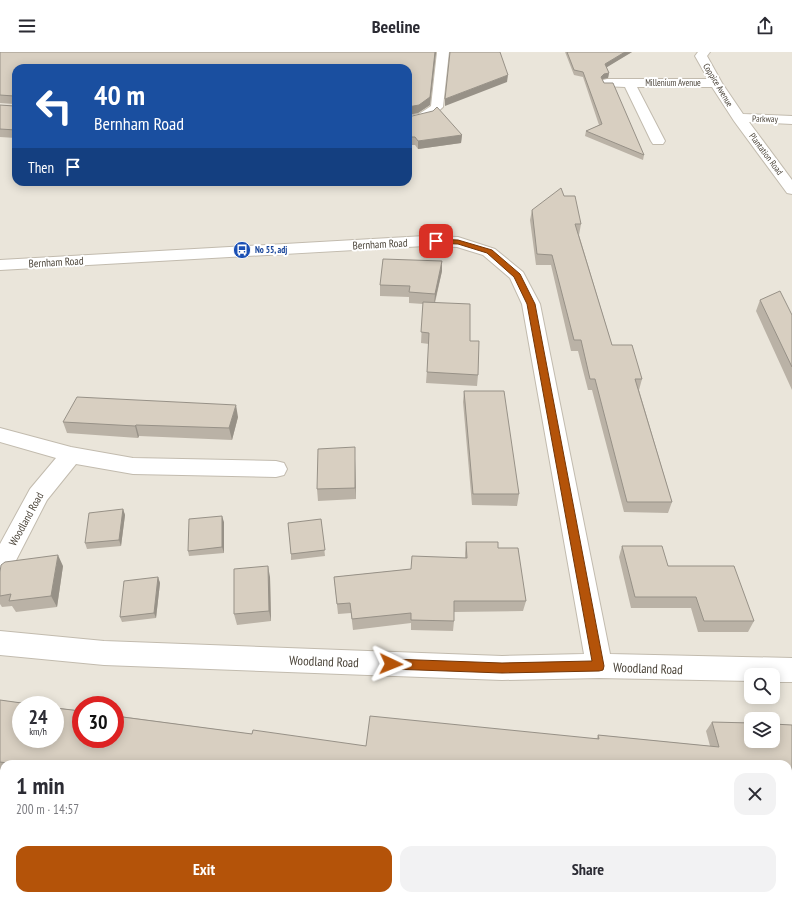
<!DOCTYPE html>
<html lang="en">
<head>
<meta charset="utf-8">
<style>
  body { margin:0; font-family:"PT Sans Narrow",sans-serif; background:#f2f2f3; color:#2b2b33; height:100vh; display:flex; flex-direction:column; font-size:15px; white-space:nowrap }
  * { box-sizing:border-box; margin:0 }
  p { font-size:13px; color:#7c7c81 }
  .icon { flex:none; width:22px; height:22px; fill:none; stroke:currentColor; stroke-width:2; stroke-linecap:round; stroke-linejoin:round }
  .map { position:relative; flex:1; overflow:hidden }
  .panel { position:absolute; left:0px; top:708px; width:792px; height:140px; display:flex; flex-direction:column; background:#fff; border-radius:12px 12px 0 0; box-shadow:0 2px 10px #0003 }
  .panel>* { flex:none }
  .top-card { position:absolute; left:12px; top:12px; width:400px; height:122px; border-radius:12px; box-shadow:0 2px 10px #0003; background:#1a4fa0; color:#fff; overflow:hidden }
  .buttons { position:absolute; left:744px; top:616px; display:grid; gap:8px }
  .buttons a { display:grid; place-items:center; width:36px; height:36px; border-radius:8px; background:#fff; box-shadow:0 2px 10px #0003; font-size:20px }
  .speed { position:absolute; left:12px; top:644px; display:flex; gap:8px; font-size:20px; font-weight:700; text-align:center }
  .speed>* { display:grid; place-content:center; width:52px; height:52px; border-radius:50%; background:#fff; box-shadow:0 2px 10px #0003; line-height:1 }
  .speed small { font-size:10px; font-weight:400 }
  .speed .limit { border:6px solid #d22; background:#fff; color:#111 }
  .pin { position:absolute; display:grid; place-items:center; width:34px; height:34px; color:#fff; margin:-17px; border-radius:8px; box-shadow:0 2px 6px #0006 }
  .me { position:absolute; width:44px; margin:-22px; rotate:92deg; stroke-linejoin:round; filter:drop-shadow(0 0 3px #0008) }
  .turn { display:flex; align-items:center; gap:14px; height:84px; padding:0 16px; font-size:18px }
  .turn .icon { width:52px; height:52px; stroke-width:2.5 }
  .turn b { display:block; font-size:28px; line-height:34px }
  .then { display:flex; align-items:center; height:38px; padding:0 16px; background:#0003; gap:8px; font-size:15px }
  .round { display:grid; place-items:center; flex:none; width:42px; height:42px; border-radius:12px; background:#f2f2f3 }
  .summary { display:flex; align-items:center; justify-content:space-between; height:68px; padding:0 16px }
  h1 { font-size:24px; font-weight:600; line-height:30px }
  .button { display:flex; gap:8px; margin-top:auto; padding:8px 16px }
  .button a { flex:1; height:46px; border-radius:12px; background:#b45309; color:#fff; font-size:16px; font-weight:600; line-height:46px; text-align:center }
  .button a+a { background:#f2f2f3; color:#2b2b33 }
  header { display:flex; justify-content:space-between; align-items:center; height:52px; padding:0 16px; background:#fff; font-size:18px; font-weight:600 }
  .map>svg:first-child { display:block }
  .residential { fill:#eae5da; fill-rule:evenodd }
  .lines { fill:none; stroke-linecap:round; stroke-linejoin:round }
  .minor-casing { stroke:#c2bbae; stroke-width:2 }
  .minor { fill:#fff; fill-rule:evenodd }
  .wall { fill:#bab2a6 }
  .shaded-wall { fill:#979187 }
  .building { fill:#d8cfc1; stroke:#979187 }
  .route { fill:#b45309; stroke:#753606 }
  .labels { text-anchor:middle; stroke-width:4; stroke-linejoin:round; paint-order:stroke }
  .far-street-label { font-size:9px; fill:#4b4439; stroke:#fff }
  .far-transit-label { font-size:9px; font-weight:bold; fill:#164399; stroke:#fff; text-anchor:start }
  .street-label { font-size:11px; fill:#4b4439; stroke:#fff }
  .near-street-label { font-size:13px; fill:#4b4439; stroke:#fff }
</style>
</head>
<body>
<header><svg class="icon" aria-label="menu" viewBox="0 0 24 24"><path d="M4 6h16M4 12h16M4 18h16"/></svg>Beeline<svg class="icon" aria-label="share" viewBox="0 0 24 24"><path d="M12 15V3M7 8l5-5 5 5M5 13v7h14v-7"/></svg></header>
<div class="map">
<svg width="792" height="848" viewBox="0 0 792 848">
  <rect width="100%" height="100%" fill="#f6f3ec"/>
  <path class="residential" d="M 0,0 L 792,0 L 792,848 L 0,848 ZM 16,16 L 408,16 L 408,130 L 16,130 ZM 751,623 L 773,623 L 773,645 L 751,645 ZM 21,653 L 55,653 L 55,687 L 21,687 ZM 81,653 L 115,653 L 115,687 L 81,687 ZM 751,667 L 773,667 L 773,689 L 751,689 ZM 4,712 L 788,712 L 788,844 L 4,844 Z"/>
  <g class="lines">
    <defs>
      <path id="minor" d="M 437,0 L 449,0 L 443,55 L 432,65 L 408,72 L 408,64 L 419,62 L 431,54 Z
        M 698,0 L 710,0 L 707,4 L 722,31 L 743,62 L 792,64 L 792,72 L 749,70 L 792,128 L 792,142 L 787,141 L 734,69 L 712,35 L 637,35 L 665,89 L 663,92 L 653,92 L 651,89 L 625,35 L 603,34 L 601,31 L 603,28 L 607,27 L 708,27 L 695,4 Z
        M 425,184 L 458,185 L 495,197 L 523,220 L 540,252 L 610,602 L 792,606 L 792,630 L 773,630 L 773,623 L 751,623 L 751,629 L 599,626 L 502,628 L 104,613 L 0,603 L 0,579 L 104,589 L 502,604 L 584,602 L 522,252 L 510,226 L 483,203 L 457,195 L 425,194 L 0,218 L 0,208 Z
        M 0,376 L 71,395 L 133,406 L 276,409 L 284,411 L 287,417 L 284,423 L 276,425 L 133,422 L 76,412 L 47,448 L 9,522 L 0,525 L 0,492 L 30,437 L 56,406 L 0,390 Z"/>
    </defs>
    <use href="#minor" class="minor-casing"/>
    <use href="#minor" class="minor"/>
  </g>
  <path class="wall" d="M 0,0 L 436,0 L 430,53 L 418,61 L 408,63 L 408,16 L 16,16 L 16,86 L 0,85 L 0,53 L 14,54 L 14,52 L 0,51 Z
    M 565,0 L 632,0 L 606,15 L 609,21 L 608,26 L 603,27 L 602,27 L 644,103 L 643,108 L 585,84 L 586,79 L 599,73 L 583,25 L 574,23 Z
    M 408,65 L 462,83 L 461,91 L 418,97 L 415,93 L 408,93 Z
    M 564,144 L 581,172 L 579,183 L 612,293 L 642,327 L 639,338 L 672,450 L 668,461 L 624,460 L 592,338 L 588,338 L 578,299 L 571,299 L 551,213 L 536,213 L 530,168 L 532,158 Z
    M 442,219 L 435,251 L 470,289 L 478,323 L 477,334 L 426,331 L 429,292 L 421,291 L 423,252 L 409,251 L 409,245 L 380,244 L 380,233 Z
    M 760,248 L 792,263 L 792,338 L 756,259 Z
    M 464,339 L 519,442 L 517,454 L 472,453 L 463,350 Z
    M 238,365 L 232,388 L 139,384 L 138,386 L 67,381 L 63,370 Z
    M 355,407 L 356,447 L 318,449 L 317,437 Z
    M 123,457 L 125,463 L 121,494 L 87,497 L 85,491 Z
    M 321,467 L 325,504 L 291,508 L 291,502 Z
    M 224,470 L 224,501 L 189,504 L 188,499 Z
    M 466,490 L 498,496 L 526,549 L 523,559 L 454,560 L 454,569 L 453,579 L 411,578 L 411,571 L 353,578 L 351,561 L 338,562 L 334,525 L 411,517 L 465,506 L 465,501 Z
    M 622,494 L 668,514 L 754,569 L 748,580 L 698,580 L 691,556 L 631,556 L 619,505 Z
    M 63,514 L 57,555 L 16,560 L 12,554 L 2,555 L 0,552 L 0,520 Z
    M 158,525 L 160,531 L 156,566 L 122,570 L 120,565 Z
    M 270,525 L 271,569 L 237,573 L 234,562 Z
    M 0,648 L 252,682 L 366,694 L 597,686 L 598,683 L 710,694 L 706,679 L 712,670 L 792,673 L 792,742 L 788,742 L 788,712 L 4,712 L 4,718 L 0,718 Z"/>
  <path class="shaded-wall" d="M 435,0 L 436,0 L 430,53 L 418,61 L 408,63 L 408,55 Z
    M 625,0 L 632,0 L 604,17 L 605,12 Z
    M 609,21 L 608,26 L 603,27 L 600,30 L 601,25 L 604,22 Z
    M 508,23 L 507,30 L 445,54 L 445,47 Z
    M 462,83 L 461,91 L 418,97 L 418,89 Z
    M 442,209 L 442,219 L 434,253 L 435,242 Z
    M 236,353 L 238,365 L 232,388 L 229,376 Z
    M 136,373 L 139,384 L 138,386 L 135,374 Z
    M 355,395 L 355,407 L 356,447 L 355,436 Z
    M 123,457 L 125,463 L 121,494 L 119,488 Z
    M 222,464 L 224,470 L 224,501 L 222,495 Z
    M 58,503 L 63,514 L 57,555 L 51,544 Z
    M 268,514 L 270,525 L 271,569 L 269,559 Z
    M 158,525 L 160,531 L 156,566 L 154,561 Z"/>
  <path class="building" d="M 0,0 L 435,0 L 430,45 L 419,53 L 408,55 L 408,16 L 16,16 L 16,78 L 0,77 L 0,53 L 14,54 L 14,44 L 0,43 Z
    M 450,0 L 500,0 L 508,23 L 445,47 Z
    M 567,0 L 625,0 L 605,12 L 609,21 L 604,22 L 601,25 L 604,31 L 613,31 L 644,103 L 586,79 L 602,72 L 583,20 L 574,18 Z
    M 437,55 L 462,83 L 418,89 L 415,85 L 408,85 L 408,65 L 433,59 Z
    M 561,136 L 564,144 L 575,144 L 581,172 L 575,172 L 612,293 L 632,293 L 642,327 L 635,327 L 672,450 L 627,450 L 595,327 L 590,327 L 581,288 L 574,288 L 552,203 L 537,202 L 532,158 Z
    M 383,207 L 442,209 L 435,242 L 409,240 L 410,234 L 380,233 Z
    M 780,239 L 792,263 L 792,315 L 760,248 Z
    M 423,250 L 470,252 L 470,289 L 479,289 L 478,323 L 427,320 L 429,281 L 421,280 Z
    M 464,339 L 504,339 L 519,442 L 473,442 Z
    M 77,345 L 236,353 L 229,376 L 136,373 L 135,374 L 63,370 Z
    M 355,395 L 355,436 L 317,437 L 318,397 Z
    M 123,457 L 119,488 L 85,491 L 89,461 Z
    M 222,464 L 222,495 L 188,499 L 189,467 Z
    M 321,467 L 325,498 L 291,502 L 288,471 Z
    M 466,490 L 498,490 L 498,496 L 518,496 L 526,549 L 454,549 L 454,569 L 411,568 L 411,561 L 352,567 L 350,551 L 337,552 L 334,525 L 411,517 L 412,504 L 467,506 Z
    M 622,494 L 662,494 L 668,514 L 734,514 L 754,569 L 704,569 L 696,545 L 635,545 Z
    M 58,503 L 51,544 L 9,549 L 11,542 L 0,544 L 0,520 L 1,513 L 5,510 Z
    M 268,514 L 269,559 L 234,562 L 234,517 Z
    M 158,525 L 154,561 L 120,565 L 124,529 Z
    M 0,648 L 36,653 L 21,653 L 21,687 L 55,687 L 55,656 L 81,659 L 81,687 L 115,687 L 115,664 L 252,682 L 253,678 L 366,694 L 370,664 L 599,687 L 598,683 L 719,695 L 712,670 L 751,671 L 751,689 L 773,689 L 773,672 L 792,673 L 792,733 L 788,733 L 788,712 L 15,712 L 0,710 Z"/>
  <path class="route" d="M 436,187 L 458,188 L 492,198 L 520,222 L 535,252 L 604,614 L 603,618 L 599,619 L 502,621 L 391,617 L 387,615 L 385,612 L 387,608 L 391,607 L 502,611 L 592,609 L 527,252 L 514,225 L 487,201 L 458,192 L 434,191 L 434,188 Z"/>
  <defs>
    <symbol id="bus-disc" viewBox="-11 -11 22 22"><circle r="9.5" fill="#1a4fb4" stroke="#fff"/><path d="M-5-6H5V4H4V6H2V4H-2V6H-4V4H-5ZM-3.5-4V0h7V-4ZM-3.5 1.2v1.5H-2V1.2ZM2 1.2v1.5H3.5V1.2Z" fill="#fff"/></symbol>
  </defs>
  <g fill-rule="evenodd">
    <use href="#bus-disc" x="232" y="188" width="20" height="20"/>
  </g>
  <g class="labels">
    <g class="far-street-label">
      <text x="673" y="34">Millenium Avenue</text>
      <text transform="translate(718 33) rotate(59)" y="3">Coppice Avenue</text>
      <text transform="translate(765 67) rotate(1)" y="3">Parkway</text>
      <text transform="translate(766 102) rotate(53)" y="3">Plantation Road</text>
    </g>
    <g class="far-transit-label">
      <text x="255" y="201">No 55, adj</text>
    </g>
    <g class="street-label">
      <text transform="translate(380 192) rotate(-3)" y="4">Bernham Road</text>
      <text transform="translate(56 210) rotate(-3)" y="4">Bernham Road</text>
      <text transform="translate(26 467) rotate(-61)" y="4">Woodland Road</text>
    </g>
    <g class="near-street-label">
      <text transform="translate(324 609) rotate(2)" y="5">Woodland Road</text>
      <text transform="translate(648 616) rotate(2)" y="5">Woodland Road</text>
    </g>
  </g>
</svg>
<div class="buttons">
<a><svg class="icon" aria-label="search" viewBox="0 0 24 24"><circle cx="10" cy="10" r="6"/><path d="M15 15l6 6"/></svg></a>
<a><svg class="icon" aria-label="layers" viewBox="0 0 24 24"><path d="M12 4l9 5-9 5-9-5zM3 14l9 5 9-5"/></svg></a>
</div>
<div class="speed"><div>24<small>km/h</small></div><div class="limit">30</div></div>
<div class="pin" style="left:436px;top:189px;background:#d93025"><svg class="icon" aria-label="arrive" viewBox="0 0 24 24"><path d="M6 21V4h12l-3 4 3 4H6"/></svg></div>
<svg class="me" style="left:391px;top:612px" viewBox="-20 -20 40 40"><path d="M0-17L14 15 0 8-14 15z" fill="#b45309" stroke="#fff" stroke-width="4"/></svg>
<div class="top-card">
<div class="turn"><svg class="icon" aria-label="left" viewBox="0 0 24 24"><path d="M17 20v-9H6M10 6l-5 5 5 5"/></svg><div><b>40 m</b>Bernham Road</div></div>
<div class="then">Then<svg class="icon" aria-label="arrive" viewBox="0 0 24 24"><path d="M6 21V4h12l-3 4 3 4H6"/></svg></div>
</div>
<section class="panel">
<div class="summary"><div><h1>1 min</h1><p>200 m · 14:57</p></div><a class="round"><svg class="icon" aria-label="close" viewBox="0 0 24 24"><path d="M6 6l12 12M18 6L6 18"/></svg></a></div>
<div class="button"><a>Exit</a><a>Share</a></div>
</section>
</div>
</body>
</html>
